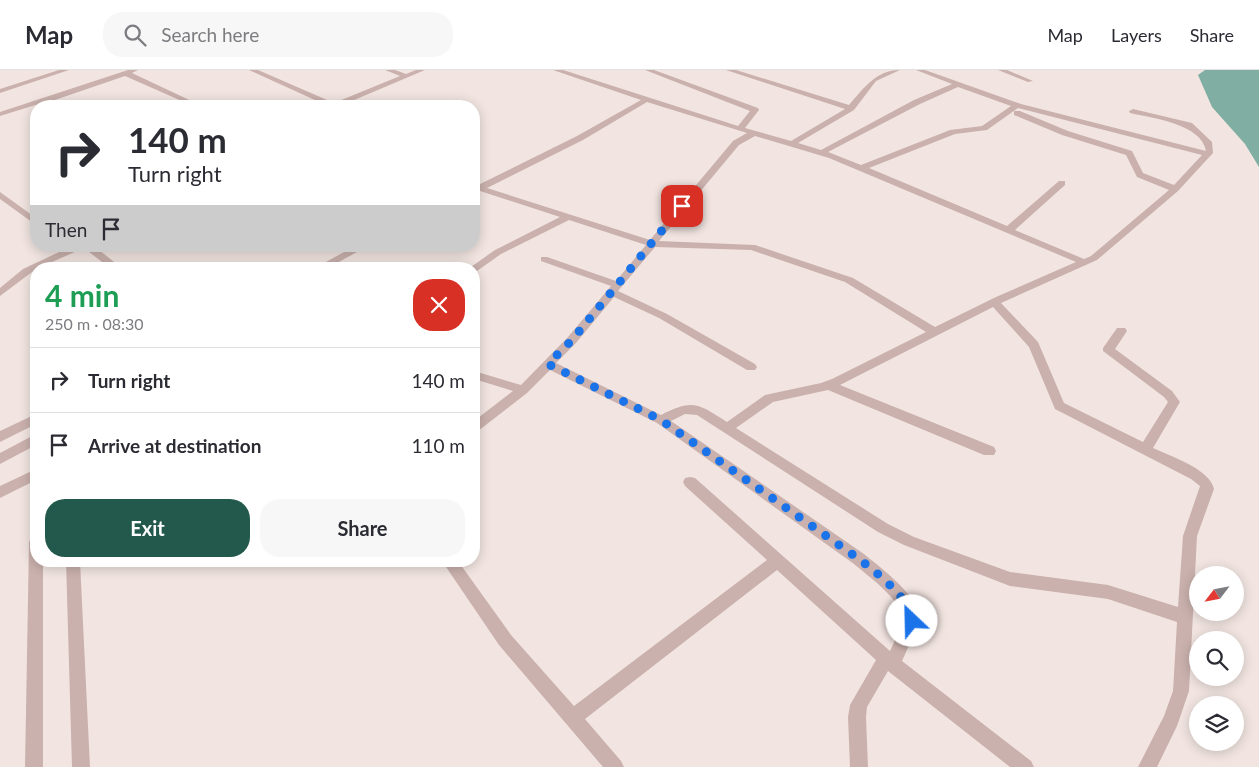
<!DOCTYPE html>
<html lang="en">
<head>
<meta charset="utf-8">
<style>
  body { margin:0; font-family:Lato,sans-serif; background:#f7f7f7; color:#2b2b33; height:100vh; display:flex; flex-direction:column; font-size:19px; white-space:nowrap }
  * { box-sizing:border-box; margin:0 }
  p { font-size:16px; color:#7c7c81 }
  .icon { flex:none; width:28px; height:28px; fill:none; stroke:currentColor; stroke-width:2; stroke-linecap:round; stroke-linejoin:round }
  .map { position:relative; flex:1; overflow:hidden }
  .drawer { position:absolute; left:30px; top:192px; width:450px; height:305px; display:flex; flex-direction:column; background:#fff; border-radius:20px; box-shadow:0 2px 12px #0003 }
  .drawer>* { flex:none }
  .banner { position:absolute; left:30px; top:30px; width:450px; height:152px; border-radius:20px; box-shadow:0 2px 12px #0003; background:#fff; color:#2b2b33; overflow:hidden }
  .needle { width:32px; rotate:238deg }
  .controls { position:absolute; left:1189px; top:496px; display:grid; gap:10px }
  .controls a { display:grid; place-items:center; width:55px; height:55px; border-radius:50%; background:#fff; box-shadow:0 2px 12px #0003; font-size:25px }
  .pin { position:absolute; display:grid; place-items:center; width:42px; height:42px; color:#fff; margin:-21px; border-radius:10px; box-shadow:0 2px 8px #0006 }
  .me { position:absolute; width:55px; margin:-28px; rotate:336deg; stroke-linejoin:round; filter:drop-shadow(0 0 4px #0008) }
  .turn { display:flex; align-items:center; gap:18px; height:105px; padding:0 15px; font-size:22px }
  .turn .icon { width:65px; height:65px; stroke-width:2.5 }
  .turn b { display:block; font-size:35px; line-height:42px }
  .then { display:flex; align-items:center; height:48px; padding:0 15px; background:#0003; gap:10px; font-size:19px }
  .round { display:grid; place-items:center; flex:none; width:52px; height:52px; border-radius:20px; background:#f7f7f7 }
  .headline { display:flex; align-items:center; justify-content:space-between; height:85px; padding:0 15px }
  h1 { font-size:30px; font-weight:700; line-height:38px; color:#1e9e55 }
  .cta { display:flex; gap:10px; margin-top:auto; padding:10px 15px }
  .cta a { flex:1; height:58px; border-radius:20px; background:#23594c; color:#fff; font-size:20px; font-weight:700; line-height:58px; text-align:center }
  .cta a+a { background:#f7f7f7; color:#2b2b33 }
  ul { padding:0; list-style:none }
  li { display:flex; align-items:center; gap:15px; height:65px; padding:0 15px; border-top:1px solid #e1e1e2 }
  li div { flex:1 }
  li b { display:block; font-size:19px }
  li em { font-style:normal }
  header { display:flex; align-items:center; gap:30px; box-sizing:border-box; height:70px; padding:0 25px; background:#fff; border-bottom:1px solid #e1e1e2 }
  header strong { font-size:24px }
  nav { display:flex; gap:28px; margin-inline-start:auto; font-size:18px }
  .search { width:350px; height:45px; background:#f7f7f7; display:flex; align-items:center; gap:12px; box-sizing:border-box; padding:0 18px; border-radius:20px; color:#7c7c81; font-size:19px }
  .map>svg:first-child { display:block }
  .water { fill:#81aea2 }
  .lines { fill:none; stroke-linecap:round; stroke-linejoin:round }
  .street { fill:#cab1ad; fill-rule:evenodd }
  .route { stroke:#1a73e8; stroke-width:9; stroke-dasharray:0 16.2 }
</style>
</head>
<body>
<header>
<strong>Map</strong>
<div class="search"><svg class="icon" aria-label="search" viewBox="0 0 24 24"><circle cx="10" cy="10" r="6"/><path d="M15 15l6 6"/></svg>Search here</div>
<nav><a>Map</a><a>Layers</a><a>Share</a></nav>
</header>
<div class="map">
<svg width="1259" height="697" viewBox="0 0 1259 697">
  <rect width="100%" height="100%" fill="#f2e5e1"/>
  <path class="water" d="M 1205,0 L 1259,0 L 1259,97 L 1245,74 L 1212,37 L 1198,5 Z"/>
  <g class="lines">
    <path class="street" d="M 59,0 L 69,0 L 0,23 L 0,19 Z
      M 128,0 L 138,0 L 132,3 L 202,36 L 193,36 L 125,6 L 52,31 L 59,36 L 51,36 L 45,32 L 0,46 L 0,42 Z
      M 249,0 L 258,0 L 334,33 L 400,6 L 385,0 L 395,0 L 406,4 L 416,0 L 425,0 L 340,36 L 328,36 Z
      M 553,0 L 563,0 L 738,56 L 750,41 L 645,0 L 654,0 L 758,38 L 759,40 L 745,58 L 791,71 L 845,39 L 726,0 L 736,0 L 849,35 C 864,18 876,0 900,0 L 876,11 L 854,40 L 798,73 L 821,80 L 914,30 L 952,14 L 916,0 L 925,0 L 1021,34 L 1206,81 C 1202,54 1152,48 1130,43 L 1129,41 L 1133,39 L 1192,53 L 1212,72 L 1213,83 L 1178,121 L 1097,190 L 1001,233 L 1038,272 L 1064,333 L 1143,372 L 1168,332 L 1164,327 L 1103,281 L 1103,278 L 1117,258 L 1125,258 L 1127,261 L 1115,279 L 1172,321 L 1180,332 L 1153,378 C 1170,386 1210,399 1214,419 L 1197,466 L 1189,621 L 1177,656 L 1157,697 L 1138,697 L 1164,646 L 1173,621 L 1177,552 L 1108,529 L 1010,516 L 904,475 L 878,462 L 697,345 L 685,344 L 671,351 L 864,484 C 882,499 920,526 920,551 L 902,591 L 1031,691 L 1034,697 L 1010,697 L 888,601 L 867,637 L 866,647 L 868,697 L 850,697 L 848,647 L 850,635 L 876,590 L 777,500 L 585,649 L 621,691 L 624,697 L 603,697 L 499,575 L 442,491 L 458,491 L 511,565 L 574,636 L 767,490 L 685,416 L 683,412 L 685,408 L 690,407 L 695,408 L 890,581 L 904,551 C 904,532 867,505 854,494 L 657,353 L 550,300 L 527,323 L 478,361 L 474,363 L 474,351 L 513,321 L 474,309 L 474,301 L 521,315 L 568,267 L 611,216 L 541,191 L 541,187 L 547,187 L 616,211 L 646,175 L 569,150 L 501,184 L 477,201 L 474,202 L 474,199 L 468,199 L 495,180 L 560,147 L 480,121 L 474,122 L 474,117 L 577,66 L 641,30 ZM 958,17 L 1011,36 L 982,56 L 950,60 L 861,95 L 828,82 L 920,34 ZM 647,32 L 747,63 L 733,71 L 650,170 L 487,118 L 583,70 ZM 1018,38 L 1202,85 L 1174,115 L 1143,103 L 1132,81 L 1068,61 L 1020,41 L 1014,41 L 1014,45 L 1062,65 L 1126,85 L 1137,107 L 1169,120 L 1091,186 L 1084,189 L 1015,160 L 1065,115 L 1065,111 L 1059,111 L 1007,156 L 869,98 L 955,64 L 987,60 ZM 755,66 L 829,88 L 1076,192 L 996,227 L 935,257 L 853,208 L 755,175 L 659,171 L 739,75 ZM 655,177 L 751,180 L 845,212 L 926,262 L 832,309 L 821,313 L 765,325 L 727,352 C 697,333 693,329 661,345 L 556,293 L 576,273 L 614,227 L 659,248 L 747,300 L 755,300 L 757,297 L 755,294 L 667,244 L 618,221 ZM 993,237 L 1029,277 L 1055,339 L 1191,409 L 1200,416 L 1183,466 L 1178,537 L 1108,515 L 1010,502 L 914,467 L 888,454 L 736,358 L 773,332 L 828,320 L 984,385 L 994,385 L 996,381 L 994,377 L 840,315 Z
      M 998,0 L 1007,0 L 1033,11 L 1028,12 Z
      M 0,122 L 36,148 L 36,155 L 0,129 Z
      M 72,176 L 94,176 L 123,199 L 111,199 L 84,178 L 36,199 L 0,226 L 0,218 L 23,199 Z
      M 355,176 L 368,176 L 326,199 L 313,199 Z
      M 36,344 L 36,354 L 0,372 L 0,361 Z
      M 36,364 L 36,375 L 0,394 L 0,383 Z
      M 36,399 L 36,410 L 0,428 L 0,416 Z
      M 36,466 L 36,491 L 43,491 L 43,697 L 25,697 L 29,472 L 31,468 Z
      M 66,491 L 80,491 L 90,697 L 72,697 Z"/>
  </g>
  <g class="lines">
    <path class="route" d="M 682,136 L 572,270 L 548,294 L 661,350 L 859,489 C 875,501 913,531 912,551"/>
  </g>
</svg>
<div class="controls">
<a><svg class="needle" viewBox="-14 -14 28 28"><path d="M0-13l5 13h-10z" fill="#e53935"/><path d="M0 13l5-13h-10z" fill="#7c7c81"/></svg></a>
<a><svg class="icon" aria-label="search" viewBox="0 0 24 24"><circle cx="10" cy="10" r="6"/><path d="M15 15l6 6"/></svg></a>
<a><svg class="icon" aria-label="layers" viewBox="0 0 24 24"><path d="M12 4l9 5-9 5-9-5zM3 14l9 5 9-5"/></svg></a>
</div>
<div class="pin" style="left:682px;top:136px;background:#d93025"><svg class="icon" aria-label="arrive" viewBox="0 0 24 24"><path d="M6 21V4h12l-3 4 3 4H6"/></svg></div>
<svg class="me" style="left:912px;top:551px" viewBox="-20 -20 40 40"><circle r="19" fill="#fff"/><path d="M0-13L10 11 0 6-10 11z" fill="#1a73e8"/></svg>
<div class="banner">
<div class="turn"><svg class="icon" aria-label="right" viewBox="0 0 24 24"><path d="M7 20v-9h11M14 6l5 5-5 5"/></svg><div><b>140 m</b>Turn right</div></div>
<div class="then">Then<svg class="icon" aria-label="arrive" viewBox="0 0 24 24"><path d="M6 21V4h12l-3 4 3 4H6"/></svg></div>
</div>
<section class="drawer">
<div class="headline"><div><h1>4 min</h1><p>250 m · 08:30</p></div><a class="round" style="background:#d93025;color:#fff"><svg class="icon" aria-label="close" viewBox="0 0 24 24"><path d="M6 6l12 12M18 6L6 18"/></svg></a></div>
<ul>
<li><svg class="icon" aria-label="right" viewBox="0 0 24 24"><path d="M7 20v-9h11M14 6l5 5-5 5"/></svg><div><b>Turn right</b></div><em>140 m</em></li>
<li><svg class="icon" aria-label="arrive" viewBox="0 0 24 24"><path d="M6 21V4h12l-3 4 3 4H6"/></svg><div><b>Arrive at destination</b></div><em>110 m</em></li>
</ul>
<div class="cta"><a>Exit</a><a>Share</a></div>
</section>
</div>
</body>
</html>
